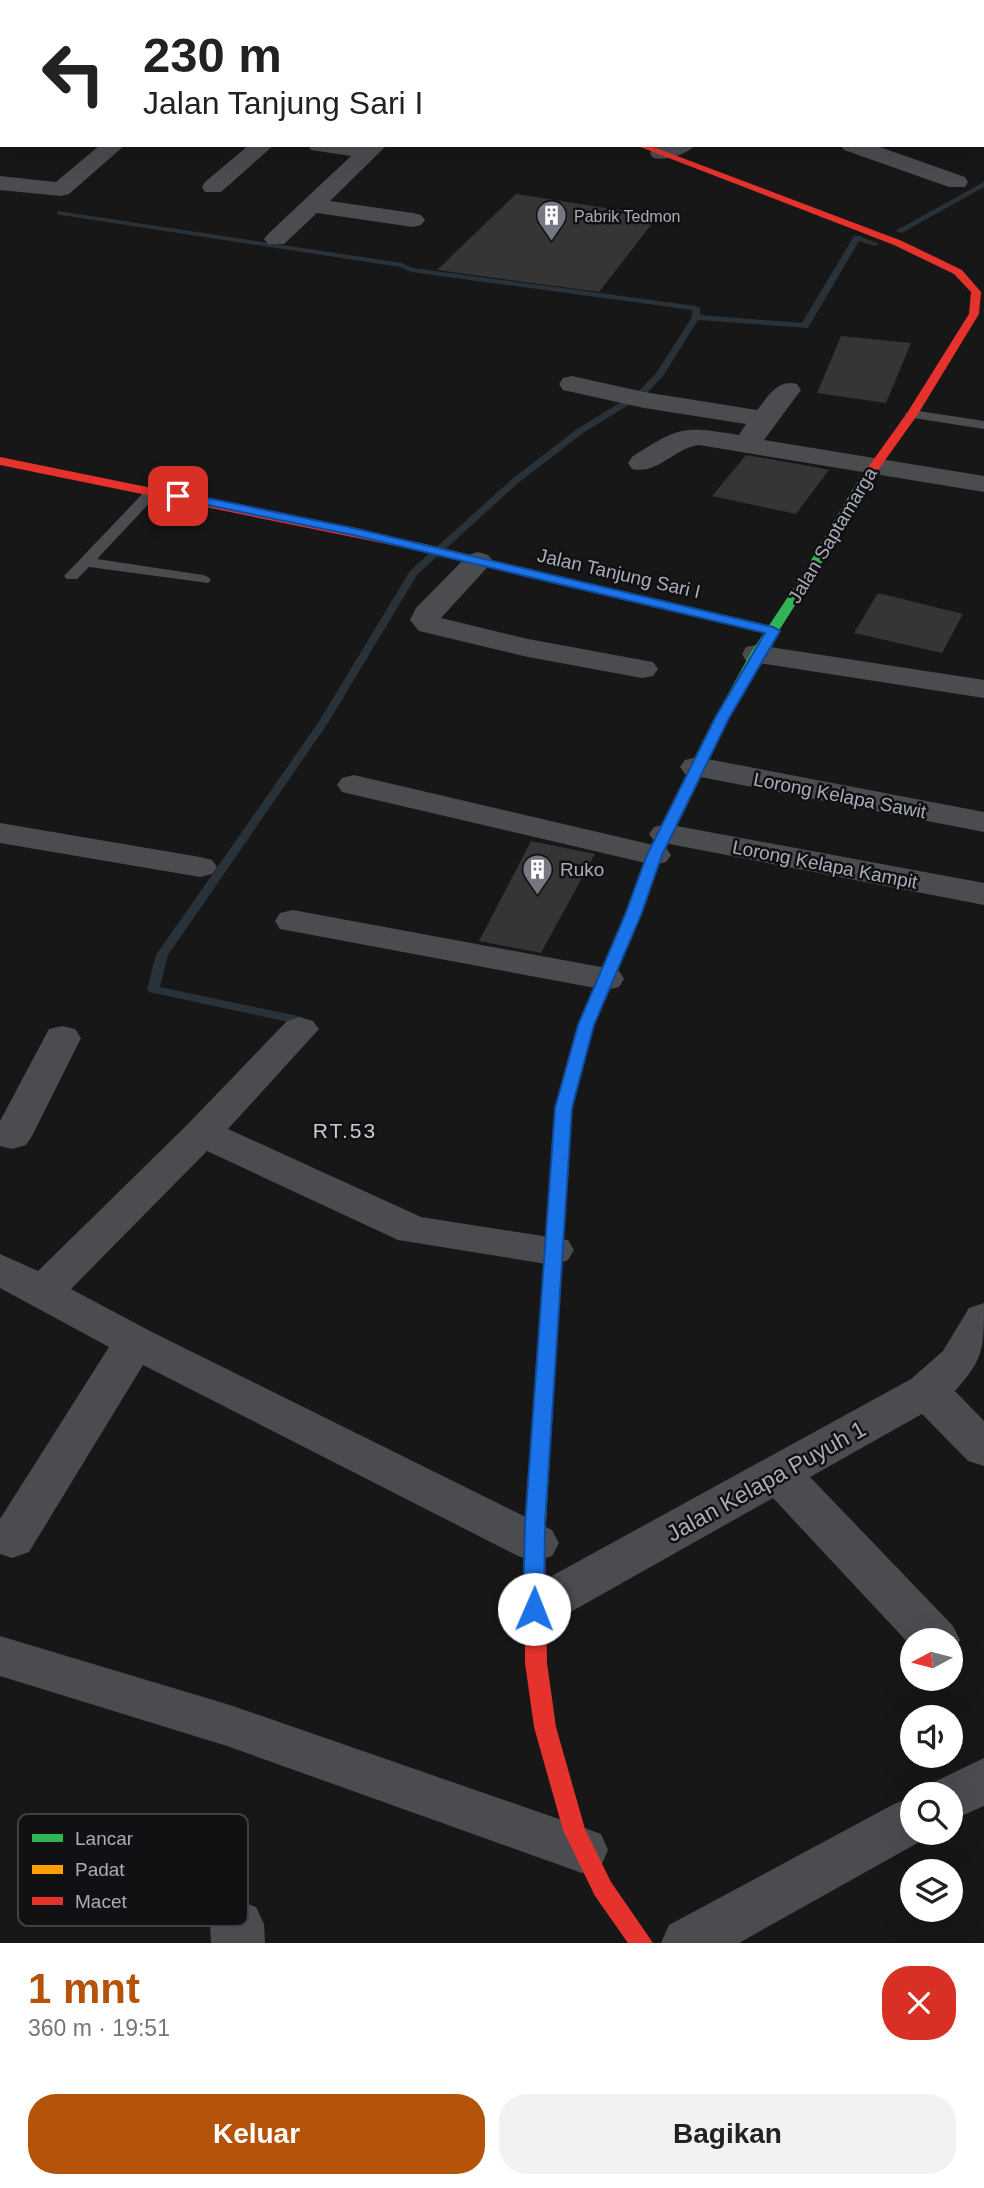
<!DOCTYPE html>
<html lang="id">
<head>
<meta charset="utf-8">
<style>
  body { margin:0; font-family:Helvetica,sans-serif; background:#f2f2f2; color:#222; height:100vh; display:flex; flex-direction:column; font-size:26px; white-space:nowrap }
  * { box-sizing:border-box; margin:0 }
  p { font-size:23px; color:#767676 }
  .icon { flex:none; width:38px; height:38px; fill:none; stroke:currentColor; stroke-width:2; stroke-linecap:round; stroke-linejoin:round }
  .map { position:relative; height:1943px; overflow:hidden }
  .drawer { display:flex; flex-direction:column; background:#fff; flex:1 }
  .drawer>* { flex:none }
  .hud { position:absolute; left:0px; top:0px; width:985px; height:147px; box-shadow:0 7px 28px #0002; background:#fff; color:#222; overflow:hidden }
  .needle { width:46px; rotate:263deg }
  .fabs { position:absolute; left:900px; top:1628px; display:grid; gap:14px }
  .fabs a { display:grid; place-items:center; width:63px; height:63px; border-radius:50%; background:#fff; box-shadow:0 7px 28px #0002; font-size:35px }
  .pin { position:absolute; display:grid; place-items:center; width:60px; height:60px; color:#fff; margin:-30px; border-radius:14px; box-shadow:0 4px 10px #0006 }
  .me { position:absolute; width:77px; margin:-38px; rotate:1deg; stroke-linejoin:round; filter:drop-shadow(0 0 5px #0008) }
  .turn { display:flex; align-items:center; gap:24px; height:147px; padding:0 28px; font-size:32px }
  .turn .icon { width:91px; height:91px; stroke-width:2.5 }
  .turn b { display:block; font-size:49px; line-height:60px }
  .round { display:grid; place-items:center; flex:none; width:74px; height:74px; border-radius:28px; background:#f2f2f2 }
  .summary { display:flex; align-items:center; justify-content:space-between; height:119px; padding:0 28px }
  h1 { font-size:42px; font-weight:700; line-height:52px; color:#b45309 }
  .cta { display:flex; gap:14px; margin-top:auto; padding:14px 28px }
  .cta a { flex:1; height:80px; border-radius:28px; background:#b45309; color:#fff; font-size:28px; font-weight:700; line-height:80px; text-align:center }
  .cta a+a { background:#f2f2f2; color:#222 }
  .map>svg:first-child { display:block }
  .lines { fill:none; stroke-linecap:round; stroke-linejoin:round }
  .stream { fill:#2a3239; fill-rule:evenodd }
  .building { fill:#353536 }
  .lane { fill:#4b4c50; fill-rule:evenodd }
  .street { fill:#4b4c50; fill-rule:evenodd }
  .fast { fill:#30b455; fill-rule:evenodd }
  .slow { fill:#ff9f0a; fill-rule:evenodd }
  .jam { fill:#e5322d; fill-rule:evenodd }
  .route { fill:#1a73e8; stroke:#114b97; stroke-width:2 }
  .labels { text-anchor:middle; stroke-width:5; stroke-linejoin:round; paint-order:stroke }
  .far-poi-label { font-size:16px; fill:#a8adb8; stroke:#111113; text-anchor:start }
  .street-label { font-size:19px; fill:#a8adb8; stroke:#111113 }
  .poi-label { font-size:19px; fill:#a8adb8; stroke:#111113; text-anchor:start }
  .neighbourhood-label { font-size:21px; letter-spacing:2px; fill:#c9ccd4; stroke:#111113 }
  .near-street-label { font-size:23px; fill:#a8adb8; stroke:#111113 }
  .key { fill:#111113; stroke:#3e4045; stroke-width:2 }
  .key-label { font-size:19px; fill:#a8adb8 }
</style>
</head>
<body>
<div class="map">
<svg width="984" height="1943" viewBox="0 0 984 1943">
  <rect width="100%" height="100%" fill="#171717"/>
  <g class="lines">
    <path class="stream" d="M 984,182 L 984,187 L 902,233 L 895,231 Z
      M 58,211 L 402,263 L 413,268 L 696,306 L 700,308 L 700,315 L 802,323 L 854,236 L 860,236 L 879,244 L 875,246 L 859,241 L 808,328 L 698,320 L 663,376 L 645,395 L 583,433 L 517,484 L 417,575 L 328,723 L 168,955 L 160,987 L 298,1016 L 304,1020 L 302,1023 L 298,1024 L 149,992 L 147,989 L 156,955 L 318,723 L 410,571 L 511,480 L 577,429 L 639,391 L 657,372 L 692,317 L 692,310 L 411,272 L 400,267 L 61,215 L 58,215 Z"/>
  </g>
  <path class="building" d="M 516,194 L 658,216 L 599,292 L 437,270 Z
    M 841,336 L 911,343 L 886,403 L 817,393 Z
    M 746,455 L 815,467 L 829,470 L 796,514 L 712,496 Z
    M 878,593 L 963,614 L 942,653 L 854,633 Z
    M 531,841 L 595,854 L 541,953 L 479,941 Z"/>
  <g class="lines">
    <path class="lane" d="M 912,410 L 984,421 L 984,429 L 907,417 L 905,414 Z
      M 153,487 L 158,488 L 160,491 L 158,494 L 97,559 L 203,575 L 208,577 L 211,580 L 208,583 L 89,567 L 77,579 L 67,579 L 64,576 L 67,573 L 148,488 Z"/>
    <path class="street" d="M 141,0 L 171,0 L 140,2 Z
      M 255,0 L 277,0 L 278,2 L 257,2 Z
      M 419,0 L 438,0 L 439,2 L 419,2 Z
      M 564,0 L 584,0 L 563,2 Z
      M 0,15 L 2,15 L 2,27 L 0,27 Z
      M 0,45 L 2,45 L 0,58 Z
      M 0,121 L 2,121 L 2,133 L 0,133 Z
      M 100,145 L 125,145 L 69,194 L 61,196 L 0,190 L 0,176 L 56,182 Z
      M 249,145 L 274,145 L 221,192 L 205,192 L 202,187 L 205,182 Z
      M 308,145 L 387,145 L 330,201 L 413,213 L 421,215 L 425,220 L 421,225 L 413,227 L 317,213 L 284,244 L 268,244 L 264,239 L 268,234 L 351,156 L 311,150 Z
      M 662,145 L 695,145 C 686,155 666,161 653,158 L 650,153 L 653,148 Z
      M 841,145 L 874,145 L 965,177 L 968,182 L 965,187 L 949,187 L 844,150 Z
      M 572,376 L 644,392 L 757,410 C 769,396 777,379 797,384 L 801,390 L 764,440 L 984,476 L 984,492 L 699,445 C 674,448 658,475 632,469 L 628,463 L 632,457 C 680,426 683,426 739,435 L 746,424 L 644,408 L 563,390 L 559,384 L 563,378 Z
      M 478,552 L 488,555 L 493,561 L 441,618 L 528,639 L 642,660 L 653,662 L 658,669 L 653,676 L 642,678 L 528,657 L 419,631 L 410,620 L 416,608 L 468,555 Z
      M 757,645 L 984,680 L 984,698 L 746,661 L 742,654 L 746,647 Z
      M 697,757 L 984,812 L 984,832 L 685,774 L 680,767 L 685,760 Z
      M 354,775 L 666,848 L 671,855 L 666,862 L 654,865 L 342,792 L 337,785 L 342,778 Z
      M 0,823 L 200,857 L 212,860 L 217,867 L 212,874 L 200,877 L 0,843 Z
      M 666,824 L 984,883 L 984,905 L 654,841 L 649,834 L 654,827 Z
      M 293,910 L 606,968 L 619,971 L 624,979 L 619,987 L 606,990 L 280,929 L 275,921 L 280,913 Z
      M 300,1017 L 313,1021 L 319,1029 L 228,1129 L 421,1217 L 568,1240 L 574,1250 L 568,1260 L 553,1265 L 398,1240 L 207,1151 L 71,1289 L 150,1331 L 552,1530 L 559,1543 L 552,1556 L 535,1562 L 518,1556 L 143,1365 L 29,1552 L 12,1558 L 0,1554 L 0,1519 L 109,1347 L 0,1288 L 0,1254 L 38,1271 L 188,1124 L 287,1021 Z
      M 62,1026 L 75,1029 L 81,1038 L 32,1136 L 26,1145 L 12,1149 L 0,1146 L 0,1121 L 49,1029 Z
      M 984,1303 C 984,1350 984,1358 955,1391 L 984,1421 L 984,1466 L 968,1461 L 922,1414 L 810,1477 L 953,1626 L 960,1640 L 953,1654 L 950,1655 L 950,1640 L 912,1640 L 912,1647 L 773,1498 L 551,1623 L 534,1629 L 517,1623 L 510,1609 L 517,1595 L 911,1379 L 943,1351 L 969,1308 Z
      M 0,1636 L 230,1705 L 582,1827 L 601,1834 L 608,1850 L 601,1866 L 582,1873 L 227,1746 L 0,1676 Z
      M 984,1758 L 984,1806 L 950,1821 L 950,1794 L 927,1794 L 932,1783 Z
      M 912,1797 L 912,1832 L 932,1832 L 930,1836 L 739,1943 L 661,1943 L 669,1925 L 894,1804 Z
      M 237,1900 L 256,1907 L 264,1924 L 265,1943 L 211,1943 L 210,1924 L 218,1907 Z"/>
    <path class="fast" d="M 862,480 L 868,484 L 815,574 L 764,654 L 729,718 L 661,855 L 641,915 L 612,984 L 604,989 L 598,987 L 596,984 L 625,915 L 647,855 L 715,718 L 750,654 L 803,574 L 856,484 Z"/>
    <path class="slow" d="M 416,542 L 773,627 L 780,631 L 773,635 L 412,549 L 412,543 Z
      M 604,979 L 612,984 L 594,1025 L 571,1108 L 545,1537 L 542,1543 L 535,1545 L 528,1543 L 525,1537 L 555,1108 L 578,1025 L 596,984 Z"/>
    <path class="jam" d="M 635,145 L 648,145 L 902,241 L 962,270 L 981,292 L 979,314 L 918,414 L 866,487 L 862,488 L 856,484 L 907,413 L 969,314 L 971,292 L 954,274 L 894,245 Z
      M 0,457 L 416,542 L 422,546 L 416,550 L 0,465 Z
      M 535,1529 L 542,1531 L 545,1537 L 547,1663 L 556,1727 L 585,1829 L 611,1882 L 653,1943 L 628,1943 L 595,1896 L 563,1830 L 534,1727 L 525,1663 L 525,1537 L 528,1531 Z"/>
  </g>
  <path class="route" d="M 178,492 L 353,528 L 773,627 L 780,631 L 729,718 L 662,855 L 641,915 L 594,1025 L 572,1108 L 545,1524 L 544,1609 L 541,1615 L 534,1618 L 526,1615 L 523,1609 L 525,1524 L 555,1108 L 578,1025 L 625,915 L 647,855 L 715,718 L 765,633 L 353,535 L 173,498 L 173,493 Z"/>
  <defs>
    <symbol id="building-pin" viewBox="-11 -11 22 30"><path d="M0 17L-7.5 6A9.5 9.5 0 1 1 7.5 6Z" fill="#757880" stroke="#111113"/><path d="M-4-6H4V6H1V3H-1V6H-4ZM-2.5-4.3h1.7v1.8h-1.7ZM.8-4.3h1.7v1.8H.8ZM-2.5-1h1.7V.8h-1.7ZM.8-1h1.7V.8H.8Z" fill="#fff"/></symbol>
  </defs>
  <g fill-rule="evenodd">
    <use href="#building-pin" x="534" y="198" width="35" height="47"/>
    <use href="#building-pin" x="520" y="852" width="35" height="47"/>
  </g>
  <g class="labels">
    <g class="far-poi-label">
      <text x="574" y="222">Pabrik Tedmon</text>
    </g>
    <g class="street-label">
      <text transform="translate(832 535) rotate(-59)" y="7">Jalan Saptamarga</text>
      <text transform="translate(619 573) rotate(13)" y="7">Jalan Tanjung Sari I</text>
      <text transform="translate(840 795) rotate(11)" y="7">Lorong Kelapa Sawit</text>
      <text transform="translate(825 864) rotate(11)" y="7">Lorong Kelapa Kampit</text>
    </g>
    <g class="poi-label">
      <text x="560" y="876">Ruko</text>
    </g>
    <g class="neighbourhood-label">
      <text x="345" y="1138">RT.53</text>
    </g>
    <g class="near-street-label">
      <text transform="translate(766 1481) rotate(-29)" y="8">Jalan Kelapa Puyuh 1</text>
    </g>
  </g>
  <rect x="18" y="1814" width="230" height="112" rx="10" class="key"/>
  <rect x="32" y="1834" width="31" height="8" fill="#30b455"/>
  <rect x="32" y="1865" width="31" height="9" fill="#ff9f0a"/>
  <rect x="32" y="1897" width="31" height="8" fill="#e5322d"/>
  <g class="key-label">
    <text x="75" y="1845">Lancar</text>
    <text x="75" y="1876">Padat</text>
    <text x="75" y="1908">Macet</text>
  </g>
</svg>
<div class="fabs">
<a><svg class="needle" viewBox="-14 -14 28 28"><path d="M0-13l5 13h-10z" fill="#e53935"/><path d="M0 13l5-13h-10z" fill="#767676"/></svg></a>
<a><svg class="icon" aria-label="sound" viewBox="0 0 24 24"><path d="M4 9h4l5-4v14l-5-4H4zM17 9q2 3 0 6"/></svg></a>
<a><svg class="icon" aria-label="search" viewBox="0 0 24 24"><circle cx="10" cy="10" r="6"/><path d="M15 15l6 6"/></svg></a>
<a><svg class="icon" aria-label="layers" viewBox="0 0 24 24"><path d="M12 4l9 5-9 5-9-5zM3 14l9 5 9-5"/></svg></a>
</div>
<div class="pin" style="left:178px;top:496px;background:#d93025"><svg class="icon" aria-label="arrive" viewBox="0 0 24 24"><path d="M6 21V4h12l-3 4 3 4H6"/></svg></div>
<svg class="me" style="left:534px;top:1609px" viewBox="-20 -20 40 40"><circle r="19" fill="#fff"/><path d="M0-13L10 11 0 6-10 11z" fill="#1a73e8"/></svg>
<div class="hud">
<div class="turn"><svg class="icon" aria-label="left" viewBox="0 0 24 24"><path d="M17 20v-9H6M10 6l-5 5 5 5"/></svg><div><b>230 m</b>Jalan Tanjung Sari I</div></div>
</div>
</div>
<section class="drawer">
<div class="summary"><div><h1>1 mnt</h1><p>360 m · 19:51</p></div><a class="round" style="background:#d93025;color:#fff"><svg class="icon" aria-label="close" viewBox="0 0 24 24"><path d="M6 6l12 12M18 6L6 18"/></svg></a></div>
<div class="cta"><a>Keluar</a><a>Bagikan</a></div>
</section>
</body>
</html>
